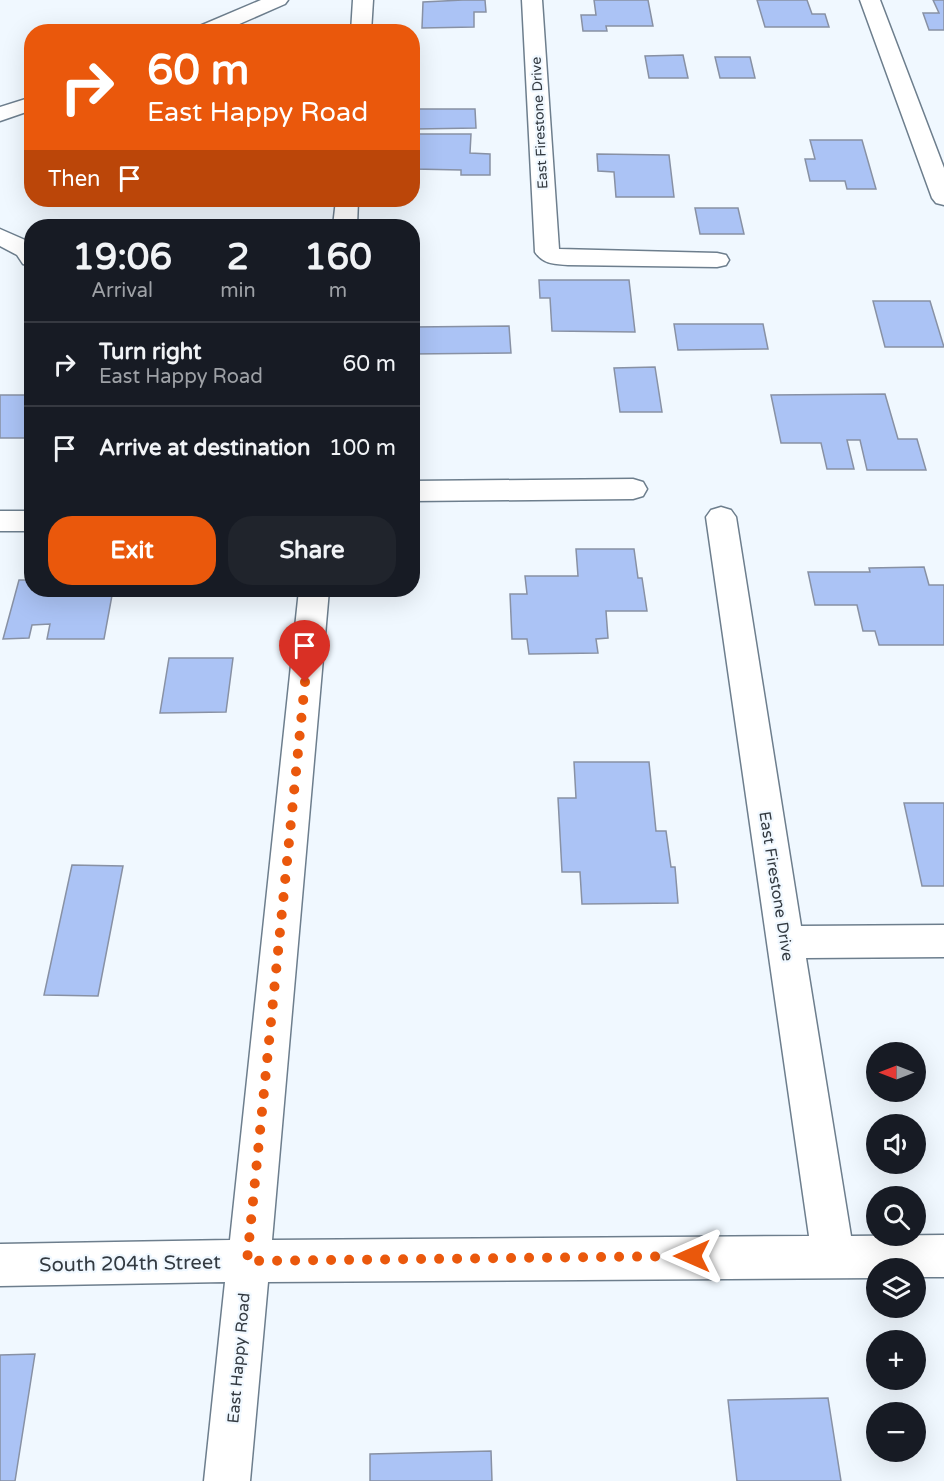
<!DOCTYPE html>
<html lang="en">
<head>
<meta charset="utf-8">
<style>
  body { margin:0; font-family:"Varela Round",sans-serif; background:#20242c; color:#f1f3f6; height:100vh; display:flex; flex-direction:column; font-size:22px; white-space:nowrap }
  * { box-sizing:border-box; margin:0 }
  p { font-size:20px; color:#9ea1a6 }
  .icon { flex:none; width:33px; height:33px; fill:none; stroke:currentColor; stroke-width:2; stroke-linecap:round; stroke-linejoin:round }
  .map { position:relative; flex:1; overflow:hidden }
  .sheet { position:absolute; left:24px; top:219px; width:396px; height:378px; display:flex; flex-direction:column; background:#171b24; border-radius:24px; box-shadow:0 6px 24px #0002 }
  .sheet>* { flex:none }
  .guide { position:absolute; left:24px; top:24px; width:396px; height:183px; border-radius:24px; box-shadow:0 6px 24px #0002; background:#ea580c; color:#fff; overflow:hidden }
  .needle { width:39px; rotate:270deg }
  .tools { position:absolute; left:866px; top:1042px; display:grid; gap:12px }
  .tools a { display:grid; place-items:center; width:60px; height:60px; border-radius:50%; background:#171b24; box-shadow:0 6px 24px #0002; font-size:30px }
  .pin { position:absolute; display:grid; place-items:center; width:51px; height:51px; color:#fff; margin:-62px -26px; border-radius:50% 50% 50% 0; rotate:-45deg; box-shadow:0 0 6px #0007 }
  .pin .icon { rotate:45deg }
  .me { position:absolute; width:66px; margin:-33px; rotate:270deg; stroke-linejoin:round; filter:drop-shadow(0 0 4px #0008) }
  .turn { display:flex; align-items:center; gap:21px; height:126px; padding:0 24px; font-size:27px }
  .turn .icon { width:78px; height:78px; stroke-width:2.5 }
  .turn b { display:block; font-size:42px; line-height:51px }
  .then { display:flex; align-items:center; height:57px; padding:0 24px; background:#0003; gap:12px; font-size:22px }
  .eta { display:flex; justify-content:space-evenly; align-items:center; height:102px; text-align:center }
  .eta b { font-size:36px; font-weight:700; line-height:42px }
  .primary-button { display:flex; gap:12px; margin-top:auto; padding:12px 24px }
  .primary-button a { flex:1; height:69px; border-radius:24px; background:#ea580c; color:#fff; font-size:24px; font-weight:700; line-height:69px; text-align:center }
  .primary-button a+a { background:#20242c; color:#f1f3f6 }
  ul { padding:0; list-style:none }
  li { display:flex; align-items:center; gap:18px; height:84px; padding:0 24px; border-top:2px solid #363941 }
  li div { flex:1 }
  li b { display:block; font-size:22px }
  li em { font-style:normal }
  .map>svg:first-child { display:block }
  .building { fill:#abc3f5; stroke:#8891a4; stroke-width:1.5 }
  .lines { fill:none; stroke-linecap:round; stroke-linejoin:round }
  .minor-casing { stroke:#6d7e8d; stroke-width:3 }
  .minor { fill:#fff; fill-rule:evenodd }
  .route { stroke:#ea580c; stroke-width:10; stroke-dasharray:0 18 }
  .labels { text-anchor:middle; stroke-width:4.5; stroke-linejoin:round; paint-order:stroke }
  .far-street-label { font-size:14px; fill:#333a41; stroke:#f0f8ff }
  .street-label { font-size:16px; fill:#333a41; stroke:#f0f8ff }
  .near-street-label { font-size:20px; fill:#333a41; stroke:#f0f8ff }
</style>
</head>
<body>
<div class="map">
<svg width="944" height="1481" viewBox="0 0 944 1481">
  <rect width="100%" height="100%" fill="#f0f8ff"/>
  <path class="building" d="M 463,0 L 485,0 L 486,12 L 474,12 L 474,27 L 422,28 L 423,2 Z
    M 594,0 L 648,0 L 653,26 L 606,26 L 607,31 L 583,31 L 581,15 L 596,15 Z
    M 757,0 L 807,0 L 812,14 L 825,14 L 829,27 L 765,27 Z
    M 933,0 L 944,0 L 944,30 L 929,30 L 923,13 L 939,13 Z
    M 683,55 L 688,78 L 649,78 L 645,56 Z
    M 715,57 L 750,57 L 755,78 L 720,78 Z
    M 416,109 L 475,109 L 476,128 L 416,129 Z
    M 416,134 L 471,134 L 470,153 L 490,154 L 490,175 L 461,175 L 461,170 L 414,169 Z
    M 810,140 L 862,140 L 876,189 L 847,189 L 845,181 L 810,181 L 805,159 L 815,159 Z
    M 597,154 L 669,155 L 674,197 L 616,197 L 614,172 L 598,171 Z
    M 695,208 L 738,208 L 744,234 L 700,234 Z
    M 539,280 L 629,280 L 635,332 L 552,331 L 550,298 L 540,298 Z
    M 873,301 L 930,301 L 944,347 L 885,347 Z
    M 674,324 L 763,324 L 768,349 L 678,350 Z
    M 509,326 L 511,353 L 412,354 L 413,327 Z
    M 655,367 L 662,412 L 620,412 L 614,368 Z
    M 885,394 L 898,439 L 917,439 L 926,470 L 867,470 L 860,440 L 847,440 L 854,469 L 827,469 L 821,443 L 781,443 L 771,395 Z
    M 0,395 L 32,395 L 32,418 L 25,438 L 0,438 Z
    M 576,549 L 634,549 L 638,578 L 642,578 L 647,611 L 606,611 L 608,638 L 596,639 L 598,653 L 529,654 L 527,639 L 512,639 L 510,594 L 527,594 L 525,576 L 578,576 Z
    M 924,567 L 929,585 L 944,585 L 944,645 L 879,645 L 875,631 L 863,631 L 857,605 L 815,605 L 808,572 L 870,572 L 869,568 Z
    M 19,580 L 32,580 L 32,590 L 113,590 L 104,639 L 47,639 L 50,624 L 32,625 L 29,638 L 3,639 Z
    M 169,658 L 233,658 L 226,712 L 160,713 Z
    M 574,762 L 649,762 L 656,831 L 666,831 L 671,867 L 675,867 L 678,903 L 582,904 L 580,872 L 562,872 L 558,798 L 576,798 Z
    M 904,803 L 944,803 L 944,886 L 922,886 Z
    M 72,865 L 123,866 L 98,996 L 44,995 Z
    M 35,1354 L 15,1481 L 0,1481 L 0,1355 Z
    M 828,1398 L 841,1481 L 737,1481 L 728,1400 Z
    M 491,1451 L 492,1481 L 370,1481 L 370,1454 Z"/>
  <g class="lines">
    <defs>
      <path id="minor" d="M 261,0 L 288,0 L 285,4 L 221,32 L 192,32 L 195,28 Z
        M 353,0 L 373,0 L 371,32 L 351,32 Z
        M 522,0 L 542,0 L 559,249 L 717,253 L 726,255 L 729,260 L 726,265 L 717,267 L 568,265 C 554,264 543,264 535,252 Z
        M 860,0 L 880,0 L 944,168 L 944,205 L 936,203 L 932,198 Z
        M 32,97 L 32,110 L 0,121 L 0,107 Z
        M 336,200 L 358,200 L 357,226 L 333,226 Z
        M 0,229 L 32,243 L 32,266 L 23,264 L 17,255 L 0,246 Z
        M 633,479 L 643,482 L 647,489 L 643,496 L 633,499 L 412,501 L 412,481 Z
        M 721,507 L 731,510 L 736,517 L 801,926 L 944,925 L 944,957 L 806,958 L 851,1236 L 944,1235 L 944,1277 L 915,1277 L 915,1269 L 876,1269 L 876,1278 L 268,1282 L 250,1481 L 204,1481 L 225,1282 L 0,1286 L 0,1244 L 230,1240 L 299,590 L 329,590 L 272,1240 L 809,1236 L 706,517 L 711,510 Z
        M 0,511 L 32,511 L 32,531 L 0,531 Z"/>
    </defs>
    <use href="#minor" class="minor-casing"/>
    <use href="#minor" class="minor"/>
  </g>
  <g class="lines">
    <path class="route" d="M 305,682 L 247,1261 L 692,1256"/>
  </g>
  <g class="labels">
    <g class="far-street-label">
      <text transform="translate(539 123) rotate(-93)" y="5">East Firestone Drive</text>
    </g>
    <g class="street-label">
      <text transform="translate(777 886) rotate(81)" y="6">East Firestone Drive</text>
      <text transform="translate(238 1358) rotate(-85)" y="6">East Happy Road</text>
    </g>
    <g class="near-street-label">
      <text transform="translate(130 1263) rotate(-1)" y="7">South 204th Street</text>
    </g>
  </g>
</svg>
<div class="tools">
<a><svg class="needle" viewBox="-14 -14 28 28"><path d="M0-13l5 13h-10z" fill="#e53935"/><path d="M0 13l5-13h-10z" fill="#9ea1a6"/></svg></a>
<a><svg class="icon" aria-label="sound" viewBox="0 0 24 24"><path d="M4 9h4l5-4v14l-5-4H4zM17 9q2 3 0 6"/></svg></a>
<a><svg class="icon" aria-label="search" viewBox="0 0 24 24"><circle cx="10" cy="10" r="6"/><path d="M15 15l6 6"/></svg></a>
<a><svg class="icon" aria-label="layers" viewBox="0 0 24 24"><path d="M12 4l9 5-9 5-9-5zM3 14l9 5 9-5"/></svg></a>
<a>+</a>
<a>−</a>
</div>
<div class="pin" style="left:305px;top:682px;background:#d93025"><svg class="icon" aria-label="arrive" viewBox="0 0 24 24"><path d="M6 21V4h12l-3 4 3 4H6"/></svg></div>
<svg class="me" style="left:692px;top:1256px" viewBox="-20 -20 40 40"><path d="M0-17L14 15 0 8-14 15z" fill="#ea580c" stroke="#fff" stroke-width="4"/></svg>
<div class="guide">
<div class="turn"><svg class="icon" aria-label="right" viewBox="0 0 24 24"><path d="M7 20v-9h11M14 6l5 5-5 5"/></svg><div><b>60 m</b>East Happy Road</div></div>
<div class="then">Then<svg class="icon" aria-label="arrive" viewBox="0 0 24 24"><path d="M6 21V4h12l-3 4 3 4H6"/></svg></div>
</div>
<section class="sheet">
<div class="eta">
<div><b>19:06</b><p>Arrival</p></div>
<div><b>2</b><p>min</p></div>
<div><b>160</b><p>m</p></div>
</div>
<ul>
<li><svg class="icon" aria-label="right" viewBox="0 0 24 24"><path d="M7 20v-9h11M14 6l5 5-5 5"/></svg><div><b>Turn right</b><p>East Happy Road</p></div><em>60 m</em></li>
<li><svg class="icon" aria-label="arrive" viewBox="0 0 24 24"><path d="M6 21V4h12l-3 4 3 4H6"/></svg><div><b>Arrive at destination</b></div><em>100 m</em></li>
</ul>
<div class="primary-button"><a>Exit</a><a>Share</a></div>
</section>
</div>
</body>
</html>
